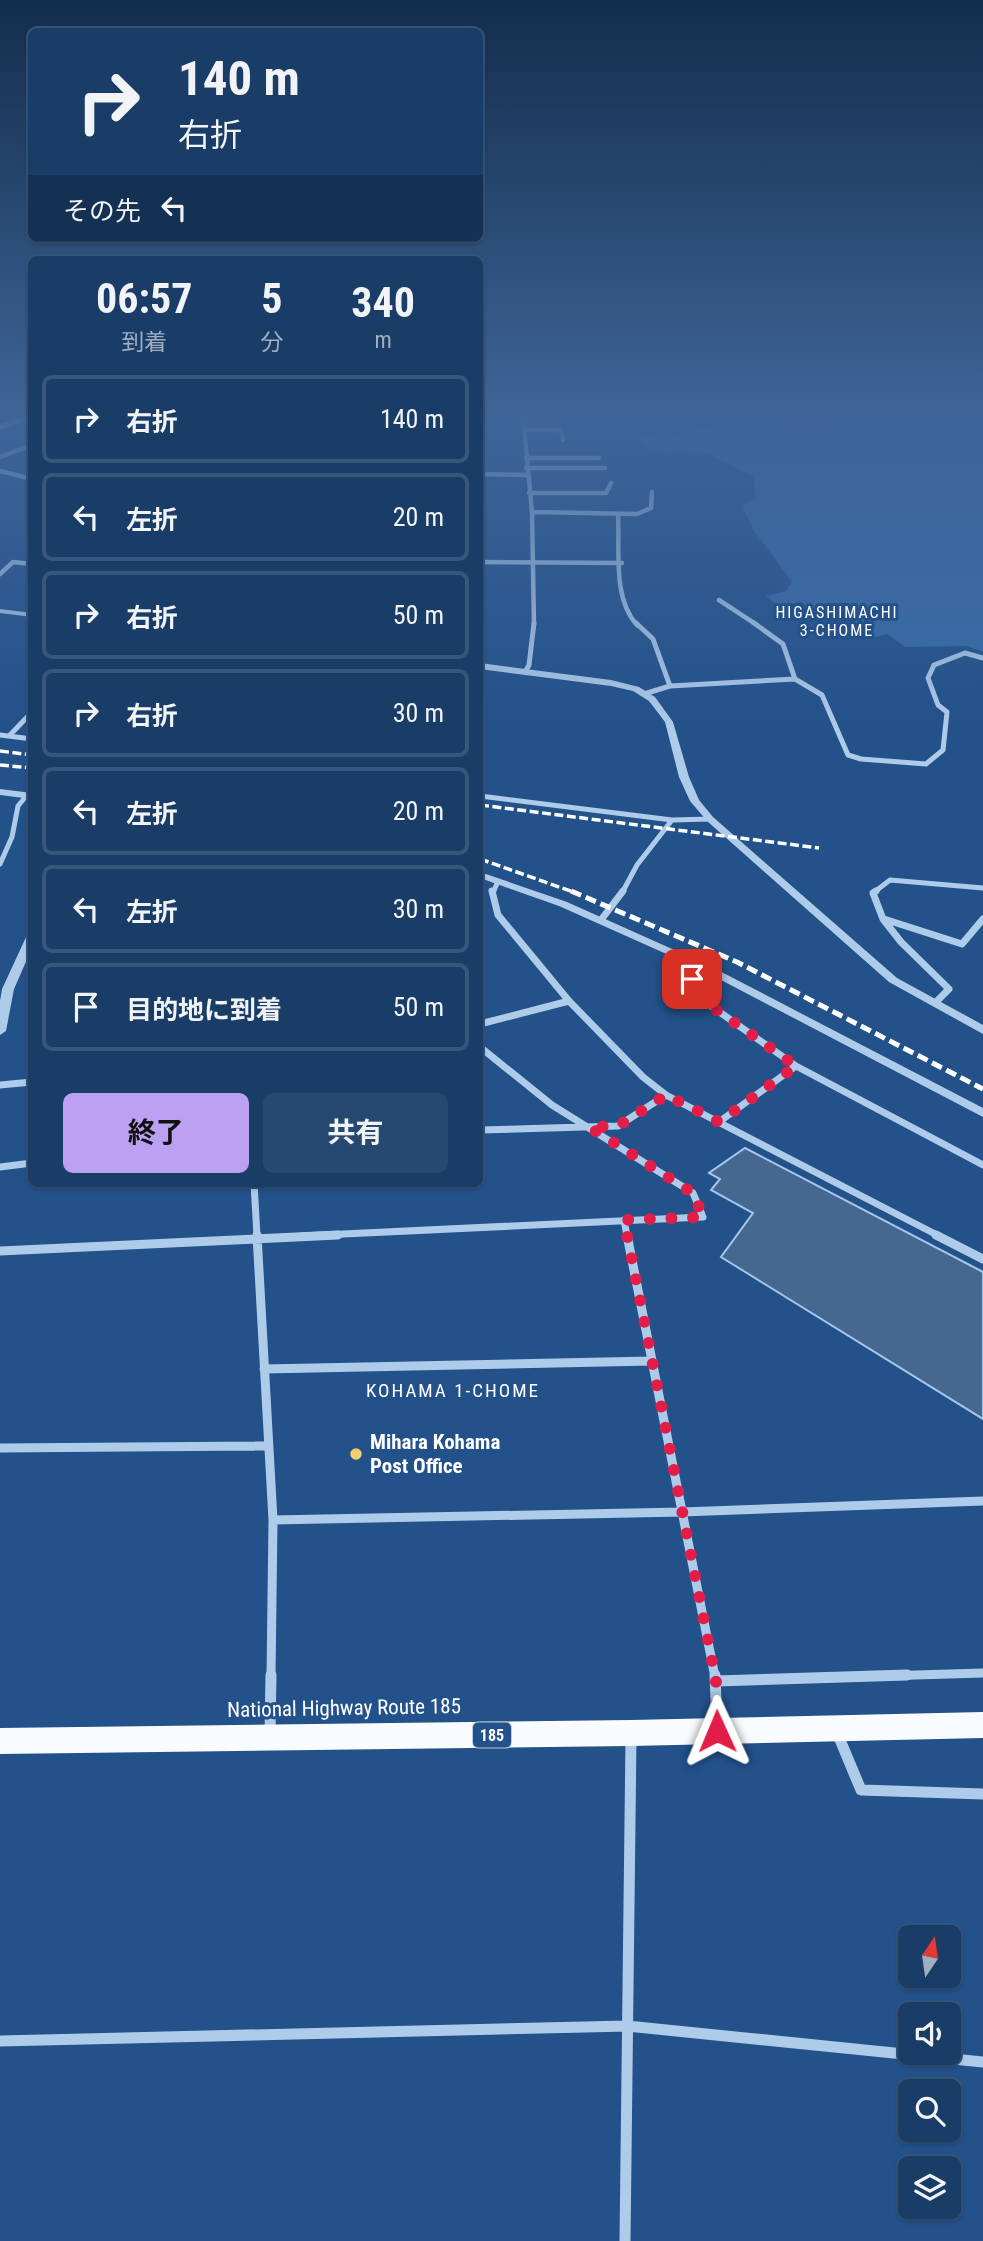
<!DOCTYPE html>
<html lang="ja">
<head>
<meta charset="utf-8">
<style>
  body { margin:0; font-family:"Roboto Condensed","Noto Sans JP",sans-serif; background:#274871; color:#f1f3f6; height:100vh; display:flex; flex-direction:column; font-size:26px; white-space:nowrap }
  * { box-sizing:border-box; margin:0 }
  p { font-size:23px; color:#9faec0 }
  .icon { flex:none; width:38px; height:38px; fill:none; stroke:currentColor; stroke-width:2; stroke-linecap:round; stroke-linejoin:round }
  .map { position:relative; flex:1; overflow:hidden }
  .sheet { position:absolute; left:28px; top:256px; width:455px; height:931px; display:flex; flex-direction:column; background:#1a3d68; border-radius:10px; box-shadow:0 2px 5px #0004,0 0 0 2px #38567c }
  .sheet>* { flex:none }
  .top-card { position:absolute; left:28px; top:28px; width:455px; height:214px; border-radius:10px; box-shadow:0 2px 5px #0004,0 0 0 2px #38567c; background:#1a3d68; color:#f1f3f6; overflow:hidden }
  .needle { width:46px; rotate:13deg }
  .buttons { position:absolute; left:898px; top:1925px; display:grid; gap:14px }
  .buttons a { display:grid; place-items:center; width:63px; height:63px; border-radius:10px; background:#1a3d68; box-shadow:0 2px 5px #0004,0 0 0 2px #38567c; font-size:35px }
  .pin { position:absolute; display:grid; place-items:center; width:60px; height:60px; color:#fff; margin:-30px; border-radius:14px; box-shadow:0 4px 10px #0006 }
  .me { position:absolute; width:77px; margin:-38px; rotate:359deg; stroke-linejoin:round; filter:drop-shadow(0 0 5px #0008) }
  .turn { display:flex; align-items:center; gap:24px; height:147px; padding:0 35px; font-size:32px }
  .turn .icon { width:91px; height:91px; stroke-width:2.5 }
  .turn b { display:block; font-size:49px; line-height:60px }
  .then { display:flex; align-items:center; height:66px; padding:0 35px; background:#0003; gap:14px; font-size:26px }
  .eta { display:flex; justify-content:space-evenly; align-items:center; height:119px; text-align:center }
  .eta b { font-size:42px; font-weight:700; line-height:49px }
  .button { display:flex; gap:14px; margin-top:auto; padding:14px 35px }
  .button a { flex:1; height:80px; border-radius:10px; background:#bca0f2; color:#111; font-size:28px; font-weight:700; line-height:80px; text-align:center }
  .button a+a { background:#274871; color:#f1f3f6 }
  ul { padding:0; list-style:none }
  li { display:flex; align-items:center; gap:21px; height:88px; margin:0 14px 10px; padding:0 21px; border:4px solid #38567c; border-radius:10px }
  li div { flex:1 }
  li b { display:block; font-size:26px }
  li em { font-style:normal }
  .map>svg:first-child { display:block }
  .green { fill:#376ba7 }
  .water { fill:#46678f; stroke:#a3c6eb; stroke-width:2 }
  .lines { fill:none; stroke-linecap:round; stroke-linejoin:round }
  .trunk-tunnel { stroke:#446b9c; stroke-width:11; stroke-dasharray:11 5; stroke-linecap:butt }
  .minor-far4 { stroke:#afcbea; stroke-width:4.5 }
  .minor-far3 { stroke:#afcbea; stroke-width:5 }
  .minor-far2 { stroke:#afcbea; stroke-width:7 }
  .minor-far1 { stroke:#afcbea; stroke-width:9 }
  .minor { stroke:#afcbea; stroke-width:11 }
  .tertiary { fill:#afcbea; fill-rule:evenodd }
  .primary { fill:#f3f8fe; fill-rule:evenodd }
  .trunk { fill:#f9fcfe; fill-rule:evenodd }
  .rail-far1 { stroke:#fff; stroke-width:3.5; stroke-dasharray:9 3.5; stroke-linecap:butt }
  .rail { stroke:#fff; stroke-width:5; stroke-dasharray:11 5; stroke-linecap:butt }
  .route { stroke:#e11d48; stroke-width:12; stroke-dasharray:0 21.6 }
  .poi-dot { fill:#f5ce72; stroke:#23518a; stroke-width:2.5 }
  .labels { text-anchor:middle; stroke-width:6; stroke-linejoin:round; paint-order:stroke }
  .far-neighbourhood-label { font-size:16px; letter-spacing:2px; fill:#fff; stroke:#23518a }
  .shield { fill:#23518a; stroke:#bdcbdc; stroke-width:2 }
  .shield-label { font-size:16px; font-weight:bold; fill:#fff }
  .neighbourhood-label { font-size:19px; letter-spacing:2px; fill:#fff; stroke:#23518a }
  .near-poi-label { font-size:21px; font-weight:bold; fill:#fff; stroke:#23518a; text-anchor:start }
  .near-street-label { font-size:21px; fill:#fff; stroke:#23518a }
</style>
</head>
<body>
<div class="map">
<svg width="983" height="2241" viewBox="0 0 983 2241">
  <rect width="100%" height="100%" fill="#23518a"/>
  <path class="green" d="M 608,415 L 983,415 L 983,652 L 967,646 L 905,647 L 887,634 L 875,637 L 838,611 L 816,614 L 801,602 L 778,606 L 766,596 L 786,591 L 792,582 L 753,529 L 742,506 L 756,498 L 753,476 C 737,469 719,457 702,453 C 674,445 664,461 634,439 L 649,436 L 668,440 L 691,430 L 723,424 L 720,419 L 665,426 L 623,426 L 621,418 Z"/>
  <path class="water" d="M 745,1148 L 983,1272 L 983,1419 L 721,1257 L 753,1213 L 711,1190 L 720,1179 L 709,1173 Z"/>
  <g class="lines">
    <path class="trunk-tunnel" d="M 785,415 L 983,456"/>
    <path class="minor-far4" d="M 523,415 L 532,512 L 534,625
      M 0,417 L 6,415
      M 524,430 L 561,430 L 563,440
      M 0,457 L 32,445
      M 526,458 L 599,458
      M 526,468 L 605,468
      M 0,471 L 32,479
      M 480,474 L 527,475
      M 529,493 L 606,493 L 611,483
      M 532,512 L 637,514 L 651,508 L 652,492
      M 618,514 C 620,548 612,598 637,625
      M 480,562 L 622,563
      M 0,574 L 13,562 L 32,564
      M 719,600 L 757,625"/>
    <path class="minor-far3" d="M 636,623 L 653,639 L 670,686
      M 754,623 L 783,644 L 795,679
      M 525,672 L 529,665 L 534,623
      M 644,694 L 670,686 L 795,679 L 822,695 L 848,755 L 861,759 L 926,764 L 943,750 L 947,712 L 938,705 L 928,678 L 934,665 L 965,653 L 983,658
      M 0,735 L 32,739
      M 9,736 L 32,712
      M 480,796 L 672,820
      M 0,864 L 12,837 L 18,806 L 27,795
      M 493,893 L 498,881
      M 622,893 L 637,865 L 672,820 L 710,819
      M 873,893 L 890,880 L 983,888"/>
    <path class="minor-far2" d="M 492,891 L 498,915 L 569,1001 L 643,1077 L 666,1095 L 939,1236
      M 876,891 L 873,893 L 883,919 L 901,942 L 949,989 L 935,1003
      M 884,919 L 962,944 L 983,919
      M 601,920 L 623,891
      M 704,967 L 692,979 L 694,994 L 796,1066 L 983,1165
      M 480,1024 L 569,1001
      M 0,1085 L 32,1082
      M 719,1122 L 796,1066
      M 480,1130 L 618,1126 L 666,1095
      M 0,1167 L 32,1163
      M 254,1183 L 257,1236
      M 624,1220 L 627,1236
      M 301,1236 L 703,1217 L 693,1193 L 552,1105 L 480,1047"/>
    <path class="minor-far1" d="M 257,1235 L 273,1520 L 271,1677
      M 627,1235 L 715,1677
      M 936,1235 L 983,1259
      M 0,1251 L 338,1235
      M 264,1369 L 652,1361
      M 0,1448 L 269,1446
      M 273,1520 L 682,1512 L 983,1501
      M 848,1677 L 983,1673"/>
    <path class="minor" d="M 715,1675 L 717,1726
      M 716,1681 L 907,1675
      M 270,1733 L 271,1675
      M 838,1735 L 861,1790 L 983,1794
      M 0,2041 L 627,2026 L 983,2062
      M 625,2241 L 631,1738"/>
    <path class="tertiary" d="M 0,609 L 32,613 L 32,617 L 0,613 Z
      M 480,663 L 611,680 L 639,687 L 655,697 L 673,722 L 689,777 L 699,800 L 713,817 L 897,978 L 983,1025 L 983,1034 L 889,982 L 707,821 L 690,801 L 679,777 L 665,722 L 649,701 L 633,691 L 611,686 L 480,669 Z
      M 0,789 L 32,793 L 32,799 L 0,795 Z
      M 480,872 L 567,902 L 708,965 L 983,1108 L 983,1117 L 700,969 L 559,906 L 480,878 Z
      M 32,932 L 32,948 L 14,989 L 6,1031 L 0,1035 L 0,1001 L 2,989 L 27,935 Z"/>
    <path class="primary" d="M 27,415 L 32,415 L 32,419 L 0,430 L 0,424 Z"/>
    <path class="trunk" d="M 983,1712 L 983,1738 L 631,1746 L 0,1754 L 0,1728 L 631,1720 Z"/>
    <path class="rail-far1" d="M 0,751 L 32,755
      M 0,765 L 32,768
      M 480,805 L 819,848
      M 480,859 L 576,893"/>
    <path class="rail" d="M 571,891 L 737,962 L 983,1089"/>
  </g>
  <linearGradient id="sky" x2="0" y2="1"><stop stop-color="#132d4c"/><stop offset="0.57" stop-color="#3f6598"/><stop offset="1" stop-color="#3f6598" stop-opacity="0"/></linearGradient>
  <rect width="983" height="728" fill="url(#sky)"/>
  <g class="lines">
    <path class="route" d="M 692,979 L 694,994 L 796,1066 L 719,1122 L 666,1095 L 618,1126 L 589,1127 L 693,1193 L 703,1217 L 624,1220 L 716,1681 L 717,1731"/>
  </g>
  <circle class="poi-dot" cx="356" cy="1454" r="7"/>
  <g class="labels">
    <g class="far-neighbourhood-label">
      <text x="837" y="618">HIGASHIMACHI<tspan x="837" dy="18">3-CHOME</tspan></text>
    </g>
    <rect class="shield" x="473" y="1722.5" width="38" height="25" rx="5"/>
    <g class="shield-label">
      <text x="492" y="1741">185</text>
    </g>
    <g class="neighbourhood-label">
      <text x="453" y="1397">KOHAMA 1-CHOME</text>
    </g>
    <g class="near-poi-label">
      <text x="370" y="1449">Mihara Kohama<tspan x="370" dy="24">Post Office</tspan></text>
    </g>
    <g class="near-street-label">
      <text transform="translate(344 1708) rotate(-1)" y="7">National Highway Route 185</text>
    </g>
  </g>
</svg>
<div class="buttons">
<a><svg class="needle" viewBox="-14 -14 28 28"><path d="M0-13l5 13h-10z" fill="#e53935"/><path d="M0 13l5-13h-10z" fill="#9faec0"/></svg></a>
<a><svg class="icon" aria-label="sound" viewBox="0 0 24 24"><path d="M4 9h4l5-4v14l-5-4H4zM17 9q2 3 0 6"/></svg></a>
<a><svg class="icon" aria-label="search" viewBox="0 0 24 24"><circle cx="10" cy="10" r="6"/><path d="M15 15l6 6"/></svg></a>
<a><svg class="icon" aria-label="layers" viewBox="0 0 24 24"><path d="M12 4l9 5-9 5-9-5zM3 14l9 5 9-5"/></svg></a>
</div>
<div class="pin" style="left:692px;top:979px;background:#d93025"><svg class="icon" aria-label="arrive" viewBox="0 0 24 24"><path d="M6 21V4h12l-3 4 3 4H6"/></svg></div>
<svg class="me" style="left:717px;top:1731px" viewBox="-20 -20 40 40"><path d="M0-17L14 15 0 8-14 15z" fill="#e11d48" stroke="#fff" stroke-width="4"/></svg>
<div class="top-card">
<div class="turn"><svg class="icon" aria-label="right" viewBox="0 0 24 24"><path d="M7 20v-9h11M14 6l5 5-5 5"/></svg><div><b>140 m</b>右折</div></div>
<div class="then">その先<svg class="icon" aria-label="left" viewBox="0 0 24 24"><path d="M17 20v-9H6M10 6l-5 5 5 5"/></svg></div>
</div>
<section class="sheet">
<div class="eta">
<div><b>06:57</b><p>到着</p></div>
<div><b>5</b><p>分</p></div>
<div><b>340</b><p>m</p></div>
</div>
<ul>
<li><svg class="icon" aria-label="right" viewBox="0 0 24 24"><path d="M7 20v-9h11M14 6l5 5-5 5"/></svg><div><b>右折</b></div><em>140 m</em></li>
<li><svg class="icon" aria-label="left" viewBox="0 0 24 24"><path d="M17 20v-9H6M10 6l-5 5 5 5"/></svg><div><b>左折</b></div><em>20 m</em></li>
<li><svg class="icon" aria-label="right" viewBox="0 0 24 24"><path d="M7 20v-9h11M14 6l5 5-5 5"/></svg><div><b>右折</b></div><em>50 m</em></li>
<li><svg class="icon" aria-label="right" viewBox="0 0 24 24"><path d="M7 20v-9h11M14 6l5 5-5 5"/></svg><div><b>右折</b></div><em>30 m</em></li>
<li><svg class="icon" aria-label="left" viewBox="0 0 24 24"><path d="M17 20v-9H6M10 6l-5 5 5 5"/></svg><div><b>左折</b></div><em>20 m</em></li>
<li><svg class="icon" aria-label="left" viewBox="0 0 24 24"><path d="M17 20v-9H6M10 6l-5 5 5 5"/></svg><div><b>左折</b></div><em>30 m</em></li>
<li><svg class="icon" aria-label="arrive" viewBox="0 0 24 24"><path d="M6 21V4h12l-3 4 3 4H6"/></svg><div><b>目的地に到着</b></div><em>50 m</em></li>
</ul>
<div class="button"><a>終了</a><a>共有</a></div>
</section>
</div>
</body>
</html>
